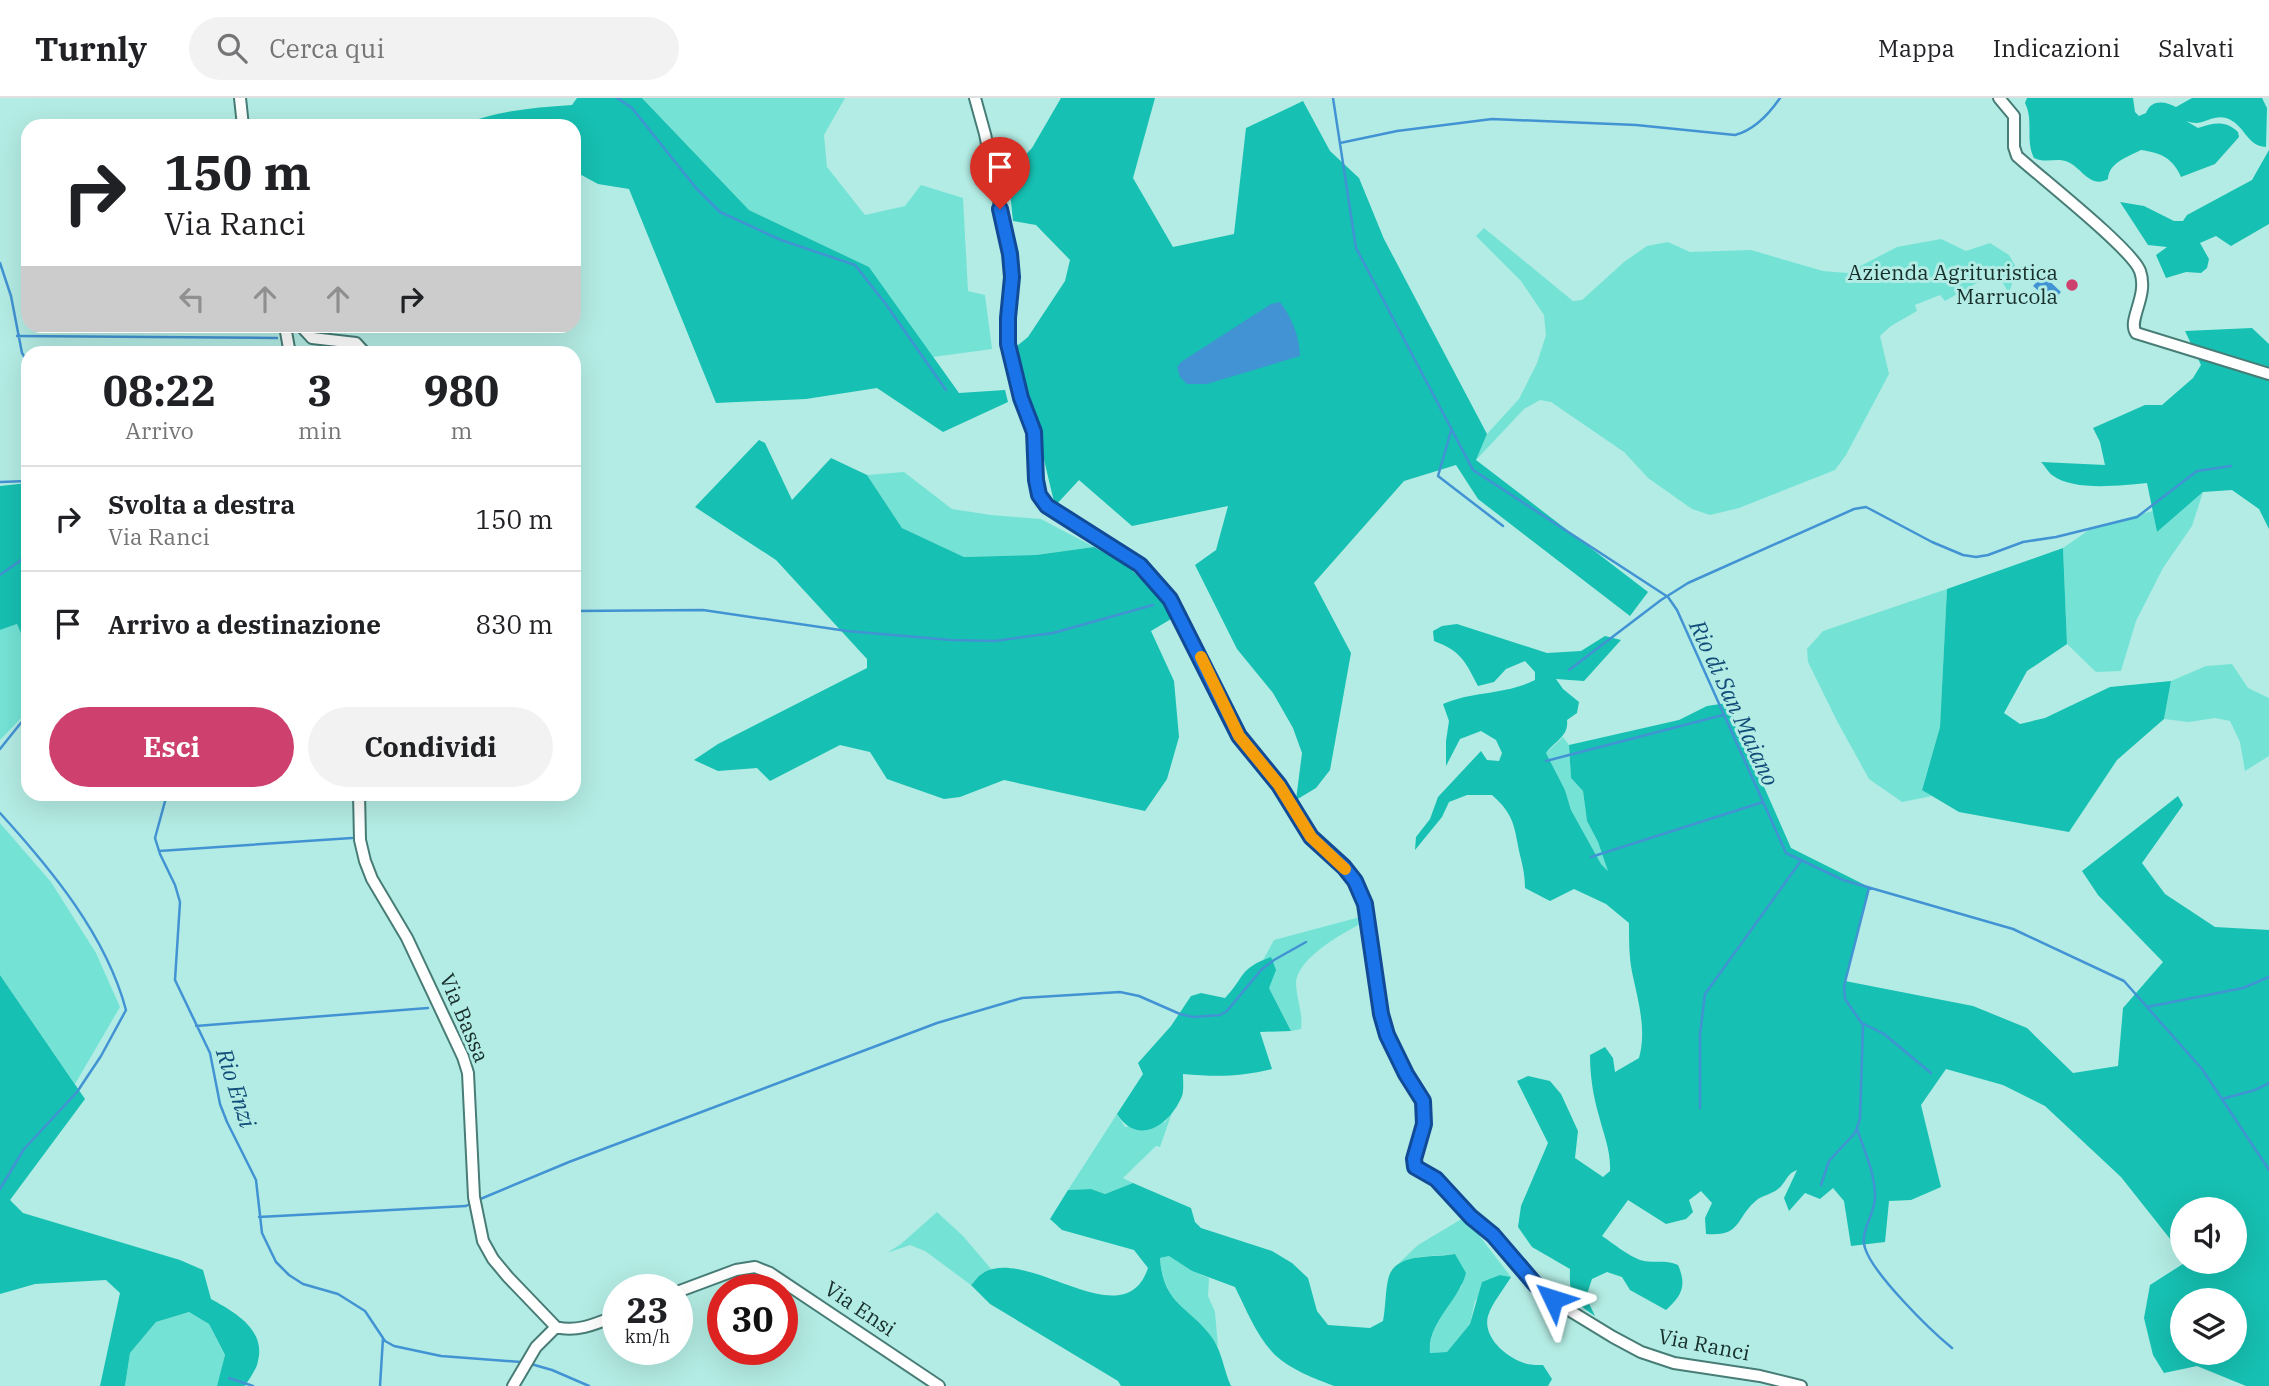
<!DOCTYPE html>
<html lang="it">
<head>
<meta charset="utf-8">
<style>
  body { margin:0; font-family:"IBM Plex Serif",serif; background:#f2f2f2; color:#202124; height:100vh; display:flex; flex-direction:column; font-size:26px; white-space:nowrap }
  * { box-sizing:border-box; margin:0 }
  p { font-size:23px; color:#757577 }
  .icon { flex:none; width:38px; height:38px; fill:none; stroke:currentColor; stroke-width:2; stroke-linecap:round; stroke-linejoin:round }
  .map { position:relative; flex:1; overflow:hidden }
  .details { position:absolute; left:21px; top:248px; width:560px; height:455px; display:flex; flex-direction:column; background:#fff; border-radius:21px; box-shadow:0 7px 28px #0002 }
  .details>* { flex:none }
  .hud { position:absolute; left:21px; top:21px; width:560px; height:214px; border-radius:21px; box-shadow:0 7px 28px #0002; background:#fff; color:#202124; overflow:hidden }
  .fabs { position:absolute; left:2170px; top:1099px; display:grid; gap:14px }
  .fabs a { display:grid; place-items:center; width:77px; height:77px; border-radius:50%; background:#fff; box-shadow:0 7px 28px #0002; font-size:35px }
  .speed { position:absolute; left:602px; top:1176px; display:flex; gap:14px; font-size:35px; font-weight:700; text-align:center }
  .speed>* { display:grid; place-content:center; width:91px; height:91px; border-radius:50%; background:#fff; box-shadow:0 7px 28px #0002; line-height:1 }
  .speed small { font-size:18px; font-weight:400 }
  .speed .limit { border:10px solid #d22; background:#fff; color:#111 }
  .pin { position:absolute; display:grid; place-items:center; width:60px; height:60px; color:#fff; margin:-72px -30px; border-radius:50% 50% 50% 0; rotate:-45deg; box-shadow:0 0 7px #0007 }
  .pin .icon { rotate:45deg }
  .me { position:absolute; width:77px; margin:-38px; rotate:311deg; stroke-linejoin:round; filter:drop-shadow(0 0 5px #0008) }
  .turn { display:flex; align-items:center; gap:24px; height:147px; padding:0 28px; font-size:32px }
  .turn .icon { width:91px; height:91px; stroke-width:2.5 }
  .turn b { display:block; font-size:49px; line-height:60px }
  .lanes { display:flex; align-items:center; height:66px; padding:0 28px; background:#0003; justify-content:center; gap:35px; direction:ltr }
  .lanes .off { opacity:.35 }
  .eta { display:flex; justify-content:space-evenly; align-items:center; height:119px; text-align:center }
  .eta b { font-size:42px; font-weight:800; line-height:49px }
  .button { display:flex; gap:14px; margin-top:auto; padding:14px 28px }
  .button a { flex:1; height:80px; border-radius:42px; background:#ce406d; color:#fff; font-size:28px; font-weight:800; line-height:80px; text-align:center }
  .button a+a { background:#f2f2f2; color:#202124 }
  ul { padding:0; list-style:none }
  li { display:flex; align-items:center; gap:21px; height:105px; padding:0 28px; border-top:2px solid #e0e0e0 }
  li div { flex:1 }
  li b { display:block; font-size:26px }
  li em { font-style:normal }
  header { display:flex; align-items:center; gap:42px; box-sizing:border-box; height:98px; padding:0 35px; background:#fff; border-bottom:2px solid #e0e0e0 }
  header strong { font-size:33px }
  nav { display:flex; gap:38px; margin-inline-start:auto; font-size:24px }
  .search { width:490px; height:63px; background:#f2f2f2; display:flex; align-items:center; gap:18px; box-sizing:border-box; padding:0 24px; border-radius:38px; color:#757577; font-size:26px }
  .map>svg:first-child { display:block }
  .green { fill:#74e3d6 }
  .forest { fill:#16c0b2; fill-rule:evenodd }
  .water { fill:#4293d3 }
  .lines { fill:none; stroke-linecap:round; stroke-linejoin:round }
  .stream { stroke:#4293d3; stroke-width:2.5 }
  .street-casing { stroke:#477d76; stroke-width:14 }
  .street { stroke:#fff; stroke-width:10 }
  .route-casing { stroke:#114b97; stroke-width:18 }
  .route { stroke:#1a73e8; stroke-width:12 }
  .slow { stroke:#f59e0b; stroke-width:12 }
  .poi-dot { fill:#ce406d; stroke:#b3ece4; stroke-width:2.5 }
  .labels { text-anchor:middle; stroke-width:6; stroke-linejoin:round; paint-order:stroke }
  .poi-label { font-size:21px; fill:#172e2b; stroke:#b3ece4; text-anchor:end }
  .street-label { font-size:21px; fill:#172e2b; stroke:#b3ece4 }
  .water-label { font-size:23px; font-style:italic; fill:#124d79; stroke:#b3ece4 }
</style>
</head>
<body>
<header>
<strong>Turnly</strong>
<div class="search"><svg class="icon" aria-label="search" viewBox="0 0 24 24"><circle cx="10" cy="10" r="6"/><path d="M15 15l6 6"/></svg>Cerca qui</div>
<nav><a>Mappa</a><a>Indicazioni</a><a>Salvati</a></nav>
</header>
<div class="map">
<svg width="2269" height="1288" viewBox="0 0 2269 1288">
  <rect width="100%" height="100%" fill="#b3ece4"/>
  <path class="green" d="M 642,0 L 845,0 L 824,37 L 827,69 L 865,117 L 905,108 L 921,87 L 963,100 L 968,193 L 985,197 L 992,251 L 933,259 L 869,169 L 749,112 Z
    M 1484,130 L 1573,203 L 1582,202 L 1624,164 L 1647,148 L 1668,144 L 1690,154 L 1751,152 L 1823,173 L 1847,175 L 1897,149 L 1941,141 L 1966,153 L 1990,145 L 2009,157 L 2017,171 L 2009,195 L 1996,174 L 1945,203 L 1940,197 L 1915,207 L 1917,213 L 1891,228 L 1880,238 L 1889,276 L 1846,357 L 1835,372 L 1739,410 L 1710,417 L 1692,411 L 1648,380 L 1624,354 L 1551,304 L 1540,302 L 1524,311 L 1476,362 L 1487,336 L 1519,301 L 1537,265 L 1546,237 L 1544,217 L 1521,183 L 1476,138 Z
    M 904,374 L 952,411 L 991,417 L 1041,421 L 1094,449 L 1036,457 L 964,459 L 902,430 L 867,377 Z
    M 2203,394 L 2192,428 L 2163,470 L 2136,523 L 2121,573 L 2096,574 L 2067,546 L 2063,450 L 2093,429 L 2153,413 L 2157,434 Z
    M 1947,491 L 1940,629 L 1922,691 L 1932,698 L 1902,704 L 1869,681 L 1837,623 L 1808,564 L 1807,551 L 1823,533 Z
    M 17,526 L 28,552 L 28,613 L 0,642 L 0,532 Z
    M 2232,566 L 2248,590 L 2269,600 L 2269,658 L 2245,673 L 2240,644 L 2230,623 L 2215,620 L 2189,624 L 2164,621 L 2171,583 L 2206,568 Z
    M 1563,639 L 1569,647 L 1571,680 L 1583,693 L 1587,723 L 1598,744 L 1609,774 L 1601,766 L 1571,712 L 1565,692 L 1546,655 Z
    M 0,725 L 51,784 L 96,855 L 120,909 L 75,986 L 0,877 Z
    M 1360,819 L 1362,825 C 1342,836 1295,861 1296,887 C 1297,902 1303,915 1301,931 L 1291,933 L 1269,890 L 1263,862 L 1274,842 Z
    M 1174,1009 L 1160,1049 L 1156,1048 L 1123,1080 L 1133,1085 L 1105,1096 L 1091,1091 L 1068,1092 L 1117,1016 L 1125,1029 L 1165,1024 Z
    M 937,1114 L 963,1138 L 992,1172 L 982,1175 L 971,1187 L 925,1153 L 910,1147 L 887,1155 L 901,1146 Z
    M 1465,1119 L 1511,1179 L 1500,1177 L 1475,1203 L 1470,1226 L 1447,1254 L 1430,1255 C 1429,1230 1446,1207 1462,1188 L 1455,1156 L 1418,1159 L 1399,1165 L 1418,1147 Z
    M 1169,1158 L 1192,1173 L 1209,1180 L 1208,1198 L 1215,1214 L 1218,1249 C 1197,1212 1163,1210 1160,1160 Z
    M 189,1214 L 209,1226 L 225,1258 L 217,1288 L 125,1288 L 130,1255 L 156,1224 Z"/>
  <path class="forest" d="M 577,0 L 642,0 L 749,112 L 869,169 L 959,295 L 1005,292 L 1008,304 L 943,334 L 877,290 L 806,301 L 716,305 L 629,91 L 598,86 L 574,73 L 574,28 L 460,28 C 496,12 533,10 572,7 Z
    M 1061,0 L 1155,0 L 1133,80 L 1173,149 L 1234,136 L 1246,30 L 1303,3 L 1330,53 L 1359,80 L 1384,141 L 1487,336 L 1476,362 L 1648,494 L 1630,518 L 1478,401 L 1456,367 L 1404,383 L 1314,485 L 1351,555 L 1330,672 L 1316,690 L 1296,702 L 1302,655 L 1293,630 L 1273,595 L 1237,551 L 1195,467 L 1216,452 L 1228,408 L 1132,428 L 1079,382 L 1055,408 L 1017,248 L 1028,239 L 1065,183 L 1070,162 L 1036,127 L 1013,123 L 1008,75 L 1032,50 Z
    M 2027,0 L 2133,0 L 2135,14 L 2139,18 L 2146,15 C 2151,1 2165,3 2176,9 L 2192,0 L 2262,0 L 2267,10 L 2266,49 C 2246,48 2245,26 2226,20 C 2215,17 2207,24 2197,25 C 2193,25 2189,24 2186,23 L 2198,30 C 2214,25 2225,22 2238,34 L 2239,39 L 2215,66 L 2181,79 C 2173,60 2161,55 2141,52 C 2128,59 2109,64 2108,81 C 2090,91 2082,70 2068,64 C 2057,59 2046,66 2034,60 C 2025,42 2034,23 2025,5 Z
    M 2269,52 L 2269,126 L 2231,148 L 2216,138 L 2200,145 L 2209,161 L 2207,170 L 2201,175 L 2186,174 L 2166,180 L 2156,157 L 2167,149 L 2148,147 L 2120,104 L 2144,108 L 2174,123 L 2183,123 L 2187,117 L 2252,82 Z
    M 2252,230 L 2269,246 L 2269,431 L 2259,411 L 2232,392 L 2203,394 L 2157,434 L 2147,385 C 2122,387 2074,394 2052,377 C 2048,374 2045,368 2041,364 L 2105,367 L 2100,344 L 2093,330 L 2145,307 L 2162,307 L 2193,280 L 2201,267 L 2185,233 Z
    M 759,342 L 765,345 L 792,402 L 831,360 L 867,377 L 902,430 L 964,459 L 1036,457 L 1094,449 L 1127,467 L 1161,502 L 1171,521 L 1151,533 L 1174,583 L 1179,639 L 1167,681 L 1145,713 L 1004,682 L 960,699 L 944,701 L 887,681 L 870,654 L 840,647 L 770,683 L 757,670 L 718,673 L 694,662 L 718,646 L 867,570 L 867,561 L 776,462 L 695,409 Z
    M 28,385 L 28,552 L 17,526 L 0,532 L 0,388 Z
    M 2063,450 L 2067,546 L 2027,573 L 2004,615 L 2020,626 L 2045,620 L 2110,589 L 2171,583 L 2164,621 L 2117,662 L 2069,734 L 1959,714 L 1922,692 L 1940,629 L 1947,491 Z
    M 1457,526 L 1547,555 L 1581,553 L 1605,538 L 1621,542 L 1584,583 L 1556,581 L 1563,591 L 1579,604 L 1577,615 L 1567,622 C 1569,638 1555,643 1546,655 L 1565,692 L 1571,712 L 1601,766 L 1608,773 L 1598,744 L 1587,723 L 1583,693 L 1571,680 L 1569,647 L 1679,622 L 1707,608 L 1727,605 L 1791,750 L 1869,789 L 1845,883 L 1973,908 L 2027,930 L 2073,975 L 2118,968 L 2123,910 L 2163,864 L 2098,797 L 2082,773 L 2178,698 L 2183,707 L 2142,765 L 2165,796 L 2215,829 L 2269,832 L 2269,1288 L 2246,1288 L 2197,1268 L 2164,1275 L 2153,1257 L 2144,1220 L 2150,1187 L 2186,1164 L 2235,1164 L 2235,1111 L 2182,1111 L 2182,1156 L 2121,1079 L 2045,1008 L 2003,987 L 1946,971 L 1921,1007 L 1941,1089 L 1911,1102 L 1889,1103 L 1885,1144 L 1851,1148 L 1844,1103 L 1833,1090 L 1820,1101 L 1805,1095 L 1789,1113 L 1784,1100 L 1797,1072 C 1786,1076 1786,1085 1778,1091 C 1772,1096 1764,1097 1758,1101 C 1735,1119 1743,1139 1706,1136 L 1705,1120 L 1712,1105 L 1701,1093 L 1689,1102 L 1693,1114 L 1686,1121 L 1666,1126 L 1628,1102 L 1602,1138 C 1614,1146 1627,1157 1640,1162 C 1654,1166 1665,1161 1678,1167 C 1687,1188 1682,1197 1666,1212 L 1630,1192 L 1622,1179 L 1607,1174 L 1592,1181 L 1586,1199 L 1595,1218 C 1573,1203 1569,1199 1570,1171 L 1532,1149 L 1518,1129 L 1521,1108 L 1548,1045 L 1517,983 L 1528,978 L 1550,983 L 1561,996 L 1578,1033 L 1575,1060 L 1603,1079 L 1610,1073 C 1611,1053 1604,1038 1599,1018 C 1593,998 1590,977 1590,957 L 1605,949 L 1613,960 L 1615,974 L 1639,960 C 1647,931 1638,903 1632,874 C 1629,858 1629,842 1629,825 L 1606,806 L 1574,791 L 1550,803 L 1525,790 C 1525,778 1523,769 1520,757 C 1514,729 1515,717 1492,697 L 1467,697 L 1449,704 L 1442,719 L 1415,752 L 1416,739 L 1430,721 L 1438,699 L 1481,653 L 1487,662 L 1499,663 L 1502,655 L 1496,642 L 1481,633 L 1460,641 L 1446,668 L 1446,643 L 1449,623 L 1443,606 C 1473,593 1506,597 1535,582 L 1535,574 L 1525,563 L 1506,571 L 1494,584 L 1478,588 C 1465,563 1461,553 1434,543 L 1433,533 L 1442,528 ZM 2182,1202 L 2235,1202 L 2235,1255 L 2182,1255 Z
    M 1271,859 L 1276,872 L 1269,890 L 1291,933 L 1260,934 L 1272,971 C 1239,979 1216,979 1183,976 C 1183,983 1184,992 1182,998 C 1170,1027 1138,1049 1117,1016 L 1143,976 L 1138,965 L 1171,928 L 1191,898 L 1201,895 L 1225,900 C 1246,878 1238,871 1271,859 Z
    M 0,877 L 85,1001 L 10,1102 L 23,1115 L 180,1162 L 203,1172 L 211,1201 C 234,1214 266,1231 258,1263 C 257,1271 249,1281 245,1288 L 217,1288 L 225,1257 L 209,1226 L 189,1214 L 156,1224 L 130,1255 L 125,1288 L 100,1288 L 120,1195 L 106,1182 L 35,1186 L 0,1196 Z
    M 1133,1085 L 1191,1110 L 1195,1124 L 1201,1130 L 1272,1153 L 1292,1165 L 1308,1180 L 1317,1213 L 1328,1227 L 1370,1230 L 1383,1223 C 1386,1208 1385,1192 1389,1178 C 1397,1154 1436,1160 1455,1156 L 1466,1175 C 1459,1203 1427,1224 1430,1255 L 1447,1254 L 1470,1226 L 1482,1184 L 1500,1177 L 1511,1179 C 1504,1191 1492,1205 1488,1218 C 1482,1240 1508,1261 1527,1266 C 1532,1267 1538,1267 1543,1267 L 1552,1281 L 1548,1288 L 1334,1288 C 1314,1280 1291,1272 1275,1257 C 1257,1239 1246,1211 1235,1189 L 1192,1173 L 1169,1158 L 1160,1160 C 1163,1208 1191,1209 1213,1241 C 1222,1254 1224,1273 1231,1288 L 1121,1288 L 1118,1283 L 990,1206 L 971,1187 C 975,1183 979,1177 983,1175 C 1028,1147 1124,1242 1148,1170 L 1134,1152 L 1062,1132 L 1050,1121 L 1068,1092 L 1091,1091 L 1105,1096 Z"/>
  <path class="water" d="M 2043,177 L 2061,194 L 2052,204 L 2033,188 Z
    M 1280,204 C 1291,218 1300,239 1300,258 L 1207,286 L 1187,286 L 1180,279 L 1177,269 L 1181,264 L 1271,206 Z"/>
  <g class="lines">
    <path class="stream" d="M 617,0 L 632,10 L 696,90 L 720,114 L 781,142 L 855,167 L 885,205 L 946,292
      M 1333,0 L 1356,150 L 1473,372 L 1668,499 L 1677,512 L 1786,755 L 1843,782 L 2013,831 L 2124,883 L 2202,971 L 2269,1072
      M 1340,45 L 1397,33 L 1492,21 L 1636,27 L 1735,37 C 1754,32 1769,16 1780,0
      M 0,165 L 11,198 L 22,255 L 28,264
      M 17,238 L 277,240
      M 1451,333 L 1438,378 L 1503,428
      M 0,384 L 28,383
      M 0,477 L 28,457
      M 574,513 L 703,512 L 847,533 L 951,542 L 995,543 L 1053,535 L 1153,507
      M 1569,572 L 1661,502 L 1688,485 L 1854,411 L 1866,409 L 1932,444 L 1963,457 L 1976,459 L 1988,457 L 2023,444 L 2056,439 L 2137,419 L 2197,373 L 2231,368
      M 0,651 L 28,616
      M 1546,663 L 1723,617
      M 167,696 L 155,740 L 160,756 L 175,787 L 180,804 L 175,882 L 210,955 L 220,1006 L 227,1024 L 256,1082 L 262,1135 L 276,1164 L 289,1177 L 303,1186 L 338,1196 L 365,1213 L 385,1243 L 394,1248 L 441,1258 L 521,1264
      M 0,715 C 51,771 106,837 126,912 L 101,958 L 77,994 L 24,1051 L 0,1091
      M 159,753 L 352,740
      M 1591,759 L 1763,704
      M 2147,909 L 2243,890 L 2269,879
      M 1864,926 L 1884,936 L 1931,975
      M 196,928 L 428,910
      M 2222,1001 L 2255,992 L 2269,985
      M 1700,1010 L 1700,936 L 1705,896 L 1800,764
      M 1857,1031 C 1864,1052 1875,1075 1875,1098 C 1876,1115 1859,1133 1865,1150 C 1873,1176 1930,1232 1952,1250
      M 1821,1087 L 1829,1063 L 1855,1035 L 1860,1021 L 1863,927 L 1845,901 L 1844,888 L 1869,790
      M 478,1102 L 569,1064 L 937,925 L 1022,900 L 1120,894 L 1139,898 L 1180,916 L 1193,919 L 1220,917 L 1227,913 L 1261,872 L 1274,862 L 1306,844
      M 259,1119 L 466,1108 L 472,1105
      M 531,1266 L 552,1272 L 589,1288
      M 229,1280 L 253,1288
      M 380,1288 L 383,1240"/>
    <defs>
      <path id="street" d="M 240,0 L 243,28
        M 975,0 L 985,36 L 1010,156 L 1012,179 L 1008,220 L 1008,246 L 1021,301 L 1033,334 L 1036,382 L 1039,397 L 1047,408 L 1140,467 L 1170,501 L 1239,638 L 1279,687 L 1311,739 L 1344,769 L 1355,783 L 1365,806 L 1381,916 L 1387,937 L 1406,977 L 1423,1003 L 1424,1026 L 1414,1061 L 1415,1069 L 1436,1081 L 1471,1119 L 1493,1137 L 1535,1187 L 1572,1214 L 1613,1239 L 1641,1254 L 1674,1265 L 1760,1278 L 1801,1288
        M 1999,0 L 2014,18 L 2014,49 L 2017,58 C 2040,79 2132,151 2140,173 C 2149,198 2127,222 2136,235 L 2269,276
        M 285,228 L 290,256
        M 301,228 L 312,240 L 356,245 L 366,256
        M 359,696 L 360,742 L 365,763 L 372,781 L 407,840 L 463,959 L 468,975 L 474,1099 L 483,1143 L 493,1161 L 508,1179 L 556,1229 C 577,1235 598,1225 618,1217
        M 677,1194 L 736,1172 L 755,1169 L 770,1175 L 939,1288
        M 513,1288 L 536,1249 L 556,1229"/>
    </defs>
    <use href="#street" class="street-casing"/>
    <use href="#street" class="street"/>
  </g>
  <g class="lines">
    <defs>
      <path id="route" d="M 1000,111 L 1010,156 L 1012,179 L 1008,220 L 1008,246 L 1021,300 L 1034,334 L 1036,382 L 1039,397 L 1047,408 L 1140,467 L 1170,501 L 1239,638 L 1279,687 L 1311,739 L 1344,769 L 1355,783 L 1365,806 L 1381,916 L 1387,937 L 1406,976 L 1423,1003 L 1424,1026 L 1414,1061 L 1415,1069 L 1436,1081 L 1471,1119 L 1493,1137 L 1535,1186 L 1553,1201"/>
    </defs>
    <use href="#route" class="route-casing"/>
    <use href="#route" class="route"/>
    <path class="slow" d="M 1201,559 L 1239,638 L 1279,687 L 1311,739 L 1345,771"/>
  </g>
  <circle class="poi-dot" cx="2072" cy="187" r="7"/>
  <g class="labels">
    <g class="poi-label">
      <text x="2058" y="182">Azienda Agrituristica<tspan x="2058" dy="24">Marrucola</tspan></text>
    </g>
    <g class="street-label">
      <text transform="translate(464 920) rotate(67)" y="7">Via Bassa</text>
      <text transform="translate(860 1211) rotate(34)" y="7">Via Ensi</text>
      <text transform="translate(1704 1247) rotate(11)" y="7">Via Ranci</text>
    </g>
    <g class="water-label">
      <text transform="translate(1734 605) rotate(65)" y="8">Rio di San Maiano</text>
      <text transform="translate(236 990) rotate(72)" y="8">Rio Enzi</text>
    </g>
  </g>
</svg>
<div class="fabs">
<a><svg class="icon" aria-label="sound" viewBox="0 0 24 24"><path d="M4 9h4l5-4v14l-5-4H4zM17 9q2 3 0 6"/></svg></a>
<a><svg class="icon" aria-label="layers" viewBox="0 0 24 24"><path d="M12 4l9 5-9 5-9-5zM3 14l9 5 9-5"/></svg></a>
</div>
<div class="speed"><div>23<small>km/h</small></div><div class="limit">30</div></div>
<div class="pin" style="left:1000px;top:111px;background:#d93025"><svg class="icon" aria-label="arrive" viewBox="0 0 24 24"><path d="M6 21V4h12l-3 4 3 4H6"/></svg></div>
<svg class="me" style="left:1553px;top:1201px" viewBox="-20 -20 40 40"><path d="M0-17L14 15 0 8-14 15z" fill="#1a73e8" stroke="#fff" stroke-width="4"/></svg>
<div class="hud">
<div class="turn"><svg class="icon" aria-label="right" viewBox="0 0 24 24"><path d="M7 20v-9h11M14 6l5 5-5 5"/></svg><div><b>150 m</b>Via Ranci</div></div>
<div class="lanes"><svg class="icon off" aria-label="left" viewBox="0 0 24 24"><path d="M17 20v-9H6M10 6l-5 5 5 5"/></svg><svg class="icon off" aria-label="ahead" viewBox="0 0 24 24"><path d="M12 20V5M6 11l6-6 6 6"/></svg><svg class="icon off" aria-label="ahead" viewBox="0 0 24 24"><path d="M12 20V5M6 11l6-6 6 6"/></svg><svg class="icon" aria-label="right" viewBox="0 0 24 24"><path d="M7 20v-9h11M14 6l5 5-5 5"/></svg></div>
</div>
<section class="details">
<div class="eta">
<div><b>08:22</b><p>Arrivo</p></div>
<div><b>3</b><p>min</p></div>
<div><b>980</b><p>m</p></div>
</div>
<ul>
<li><svg class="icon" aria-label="right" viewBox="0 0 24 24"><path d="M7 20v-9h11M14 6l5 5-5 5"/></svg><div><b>Svolta a destra</b><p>Via Ranci</p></div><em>150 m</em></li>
<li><svg class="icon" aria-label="arrive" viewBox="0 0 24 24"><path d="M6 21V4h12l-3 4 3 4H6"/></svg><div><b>Arrivo a destinazione</b></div><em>830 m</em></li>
</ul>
<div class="button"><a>Esci</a><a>Condividi</a></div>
</section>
</div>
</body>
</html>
